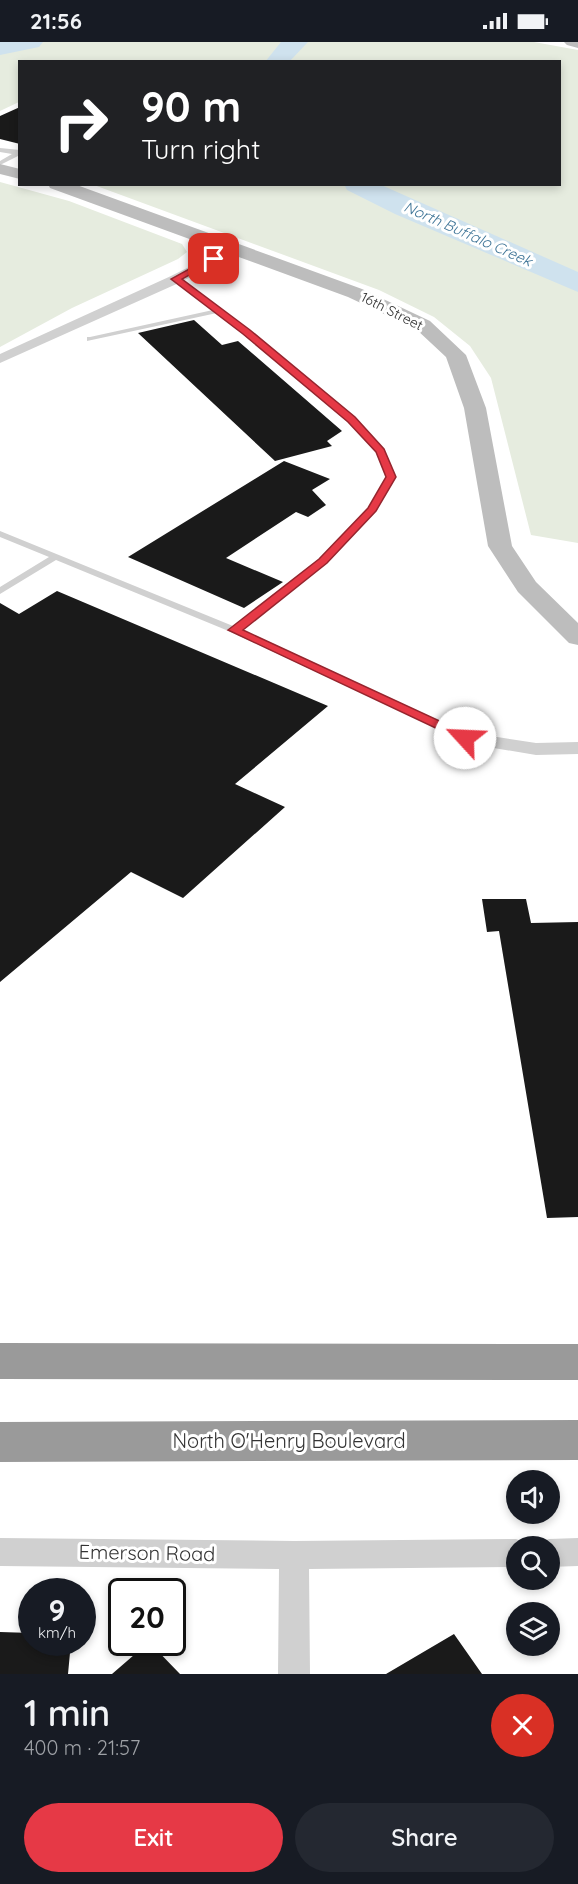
<!DOCTYPE html>
<html lang="en">
<head>
<meta charset="utf-8">
<style>
  body { margin:0; font-family:Quicksand,sans-serif; background:#242831; color:#f1f3f6; height:100vh; display:flex; flex-direction:column; font-size:22px; white-space:nowrap }
  * { box-sizing:border-box; margin:0 }
  p { font-size:20px; color:#9ea1a6 }
  .icon { flex:none; width:33px; height:33px; fill:none; stroke:currentColor; stroke-width:2; stroke-linecap:round; stroke-linejoin:round }
  .map { position:relative; height:1632px; overflow:hidden }
  .sheet { display:flex; flex-direction:column; background:#171b24; flex:1 }
  .sheet>* { flex:none }
  .guide { position:absolute; left:18px; top:18px; width:543px; height:126px; border-radius:0px; box-shadow:0 3px 9px #0003; background:#202124; color:#fff; overflow:hidden }
  .fabs { position:absolute; left:506px; top:1428px; display:grid; gap:12px }
  .fabs a { display:grid; place-items:center; width:54px; height:54px; border-radius:50%; background:#171b24; box-shadow:0 3px 9px #0003; font-size:30px }
  .speed { position:absolute; left:18px; top:1536px; display:flex; gap:12px; font-size:30px; font-weight:700; text-align:center }
  .speed>* { display:grid; place-content:center; width:78px; height:78px; border-radius:50%; background:#171b24; box-shadow:0 3px 9px #0003; line-height:1 }
  .speed small { font-size:15px; font-weight:400 }
  .speed .limit { border:3px solid #111; border-radius:9px; background:#fff; color:#111 }
  .pin { position:absolute; display:grid; place-items:center; width:51px; height:51px; color:#fff; margin:-26px; border-radius:12px; box-shadow:0 3px 9px #0006 }
  .me { position:absolute; width:66px; margin:-33px; rotate:295deg; stroke-linejoin:round; filter:drop-shadow(0 0 4px #0008) }
  .turn { display:flex; align-items:center; gap:21px; height:126px; padding:0 24px; font-size:27px }
  .turn .icon { width:78px; height:78px; stroke-width:2.5 }
  .turn b { display:block; font-size:42px; line-height:51px }
  .round { display:grid; place-items:center; flex:none; width:63px; height:63px; border-radius:32px; background:#242831 }
  .head { display:flex; align-items:center; justify-content:space-between; height:102px; padding:0 24px }
  h1 { font-size:36px; font-weight:600; line-height:45px }
  .action { display:flex; gap:12px; margin-top:auto; padding:12px 24px }
  .action a { flex:1; height:69px; border-radius:36px; background:#e63946; color:#fff; font-size:24px; font-weight:600; line-height:69px; text-align:center }
  .action a+a { background:#242831; color:#f1f3f6 }
  .status { display:flex; justify-content:space-between; align-items:center; height:42px; padding:0 30px; background:#171b24; direction:ltr }
  .status svg { height:16px; fill:currentColor }
  .map>svg:first-child { display:block }
  .green { fill:#e6ecdf }
  .lines { fill:none; stroke-linecap:round; stroke-linejoin:round }
  .river { fill:#cfe2ee; fill-rule:evenodd }
  .building { fill:#1a1a1a }
  .lane { fill:#d0d0d0; fill-rule:evenodd }
  .street { fill:#d0d0d0; fill-rule:evenodd }
  .secondary { fill:#bdbdbd; fill-rule:evenodd }
  .highway { fill:#9a9a9a; fill-rule:evenodd }
  .route { fill:#e63946; stroke:#96252e; stroke-width:1.5 }
  .labels { text-anchor:middle; stroke-width:6; stroke-linejoin:round; paint-order:stroke }
  .far-street-label { font-size:14px; fill:#333; stroke:#fff }
  .far-water-label { font-size:15px; font-style:italic; fill:#3f7597; stroke:#fff }
  .near-street-label { font-size:20px; fill:#333; stroke:#fff }
</style>
</head>
<body>
<div class="status"><b>21:56</b><svg viewBox="0 0 49 12"><path d="M0 12V9h3v3zM5 12V6h3v6zM10 12V3h3v9zM15 12V0h3v12zM26 1h20v11H26zM47 4h2v5h-2z"/></svg></div>
<div class="map">
<svg width="578" height="1632" viewBox="0 0 578 1632">
  <rect width="100%" height="100%" fill="#fff"/>
  <path class="green" d="M 0,0 L 534,0 L 578,8 L 578,501 L 531,493 L 491,336 L 470,304 L 434,275 L 379,248 L 94,143 L 560,142 L 560,20 L 20,20 L 19,60 L 0,69 Z
    M 0,140 L 69,159 L 182,202 L 187,210 L 178,217 L 72,266 L 0,305 Z"/>
  <g class="lines">
    <path class="river" d="M 0,0 L 43,0 L 39,5 L 0,13 Z
      M 281,0 L 308,0 L 289,20 L 265,20 Z
      M 344,142 L 379,142 L 578,230 L 578,250 L 395,172 L 347,148 Z"/>
  </g>
  <path class="building" d="M 20,65 L 20,102 L 0,97 L 0,74 Z
    M 194,278 L 222,303 L 238,299 L 342,389 L 327,399 L 332,404 L 275,419 L 138,291 Z
    M 284,419 L 330,437 L 312,448 L 326,463 L 308,475 L 296,470 L 226,516 L 283,540 L 244,566 L 128,515 Z
    M 57,549 L 328,664 L 235,742 L 285,765 L 183,856 L 131,830 L 0,940 L 0,561 L 19,572 Z
    M 482,857 L 526,857 L 531,881 L 578,880 L 578,1175 L 547,1176 L 499,889 L 487,890 Z
    M 0,1590 L 32,1591 L 32,1600 L 71,1600 L 68,1632 L 0,1632 Z
    M 454,1592 L 482,1632 L 386,1632 Z
    M 149,1600 L 180,1632 L 112,1632 Z"/>
  <g class="lines">
    <path class="lane" d="M 0,106 L 20,108 L 20,113 L 0,123 L 0,119 L 12,112 L 0,110 Z
      M 176,235 L 249,288 L 354,375 L 383,407 L 395,435 L 376,469 L 326,521 L 240,588 L 468,694 L 470,696 L 468,698 L 462,698 L 231,590 L 56,518 L 0,552 L 0,545 L 49,515 L 0,495 L 0,489 L 233,584 L 320,517 L 370,466 L 387,435 L 376,410 L 348,379 L 217,271 L 87,299 L 87,295 L 90,295 L 213,268 L 174,238 L 173,237 Z"/>
    <path class="street" d="M 233,203 L 238,204 L 240,207 L 238,210 L 181,240 L 0,321 L 0,312 L 171,234 Z
      M 465,690 L 536,701 L 578,700 L 578,712 L 536,713 L 458,700 L 455,696 L 458,692 Z
      M 0,1496 L 294,1499 L 516,1497 L 527,1501 L 528,1504 L 516,1504 L 516,1525 L 309,1527 L 310,1632 L 278,1632 L 279,1527 L 0,1524 Z
      M 578,1496 L 578,1524 L 549,1525 L 549,1504 L 537,1504 L 538,1501 L 549,1497 Z"/>
    <path class="secondary" d="M 564,0 L 578,0 L 578,6 L 567,3 Z
      M 0,122 L 20,127 L 20,137 L 0,132 Z
      M 48,142 L 74,142 L 362,247 L 430,279 L 466,313 L 486,366 L 512,504 L 536,540 L 578,581 L 578,603 L 569,601 L 518,550 L 488,504 L 464,366 L 446,315 L 416,287 L 348,255 L 50,146 Z"/>
    <path class="highway" d="M 0,1301 L 578,1302 L 578,1338 L 0,1337 Z
      M 578,1378 L 578,1418 L 0,1420 L 0,1380 Z"/>
  </g>
  <path class="route" d="M 211,215 L 218,217 L 182,237 L 250,288 L 355,375 L 384,407 L 396,435 L 376,469 L 327,521 L 243,588 L 470,693 L 472,696 L 470,698 L 461,698 L 228,588 L 319,517 L 368,466 L 386,435 L 376,410 L 348,380 L 243,292 L 171,237 Z"/>
  <g class="labels">
    <g class="far-street-label">
      <text transform="translate(392 269) rotate(27)" y="5">16th Street</text>
    </g>
    <g class="far-water-label">
      <text transform="translate(468 192) rotate(24)" y="5">North Buffalo Creek</text>
    </g>
    <g class="near-street-label">
      <text x="289" y="1406">North O'Henry Boulevard</text>
      <text transform="translate(147 1511) rotate(1)" y="7">Emerson Road</text>
    </g>
  </g>
</svg>
<div class="fabs">
<a><svg class="icon" aria-label="sound" viewBox="0 0 24 24"><path d="M4 9h4l5-4v14l-5-4H4zM17 9q2 3 0 6"/></svg></a>
<a><svg class="icon" aria-label="search" viewBox="0 0 24 24"><circle cx="10" cy="10" r="6"/><path d="M15 15l6 6"/></svg></a>
<a><svg class="icon" aria-label="layers" viewBox="0 0 24 24"><path d="M12 4l9 5-9 5-9-5zM3 14l9 5 9-5"/></svg></a>
</div>
<div class="speed"><div>9<small>km/h</small></div><div class="limit">20</div></div>
<div class="pin" style="left:214px;top:217px;background:#d93025"><svg class="icon" aria-label="arrive" viewBox="0 0 24 24"><path d="M6 21V4h12l-3 4 3 4H6"/></svg></div>
<svg class="me" style="left:465px;top:696px" viewBox="-20 -20 40 40"><circle r="19" fill="#fff"/><path d="M0-13L10 11 0 6-10 11z" fill="#e63946"/></svg>
<div class="guide">
<div class="turn"><svg class="icon" aria-label="right" viewBox="0 0 24 24"><path d="M7 20v-9h11M14 6l5 5-5 5"/></svg><div><b>90 m</b>Turn right</div></div>
</div>
</div>
<section class="sheet">
<div class="head"><div><h1>1 min</h1><p>400 m · 21:57</p></div><a class="round" style="background:#d93025;color:#fff"><svg class="icon" aria-label="close" viewBox="0 0 24 24"><path d="M6 6l12 12M18 6L6 18"/></svg></a></div>
<div class="action"><a>Exit</a><a>Share</a></div>
</section>
</body>
</html>
